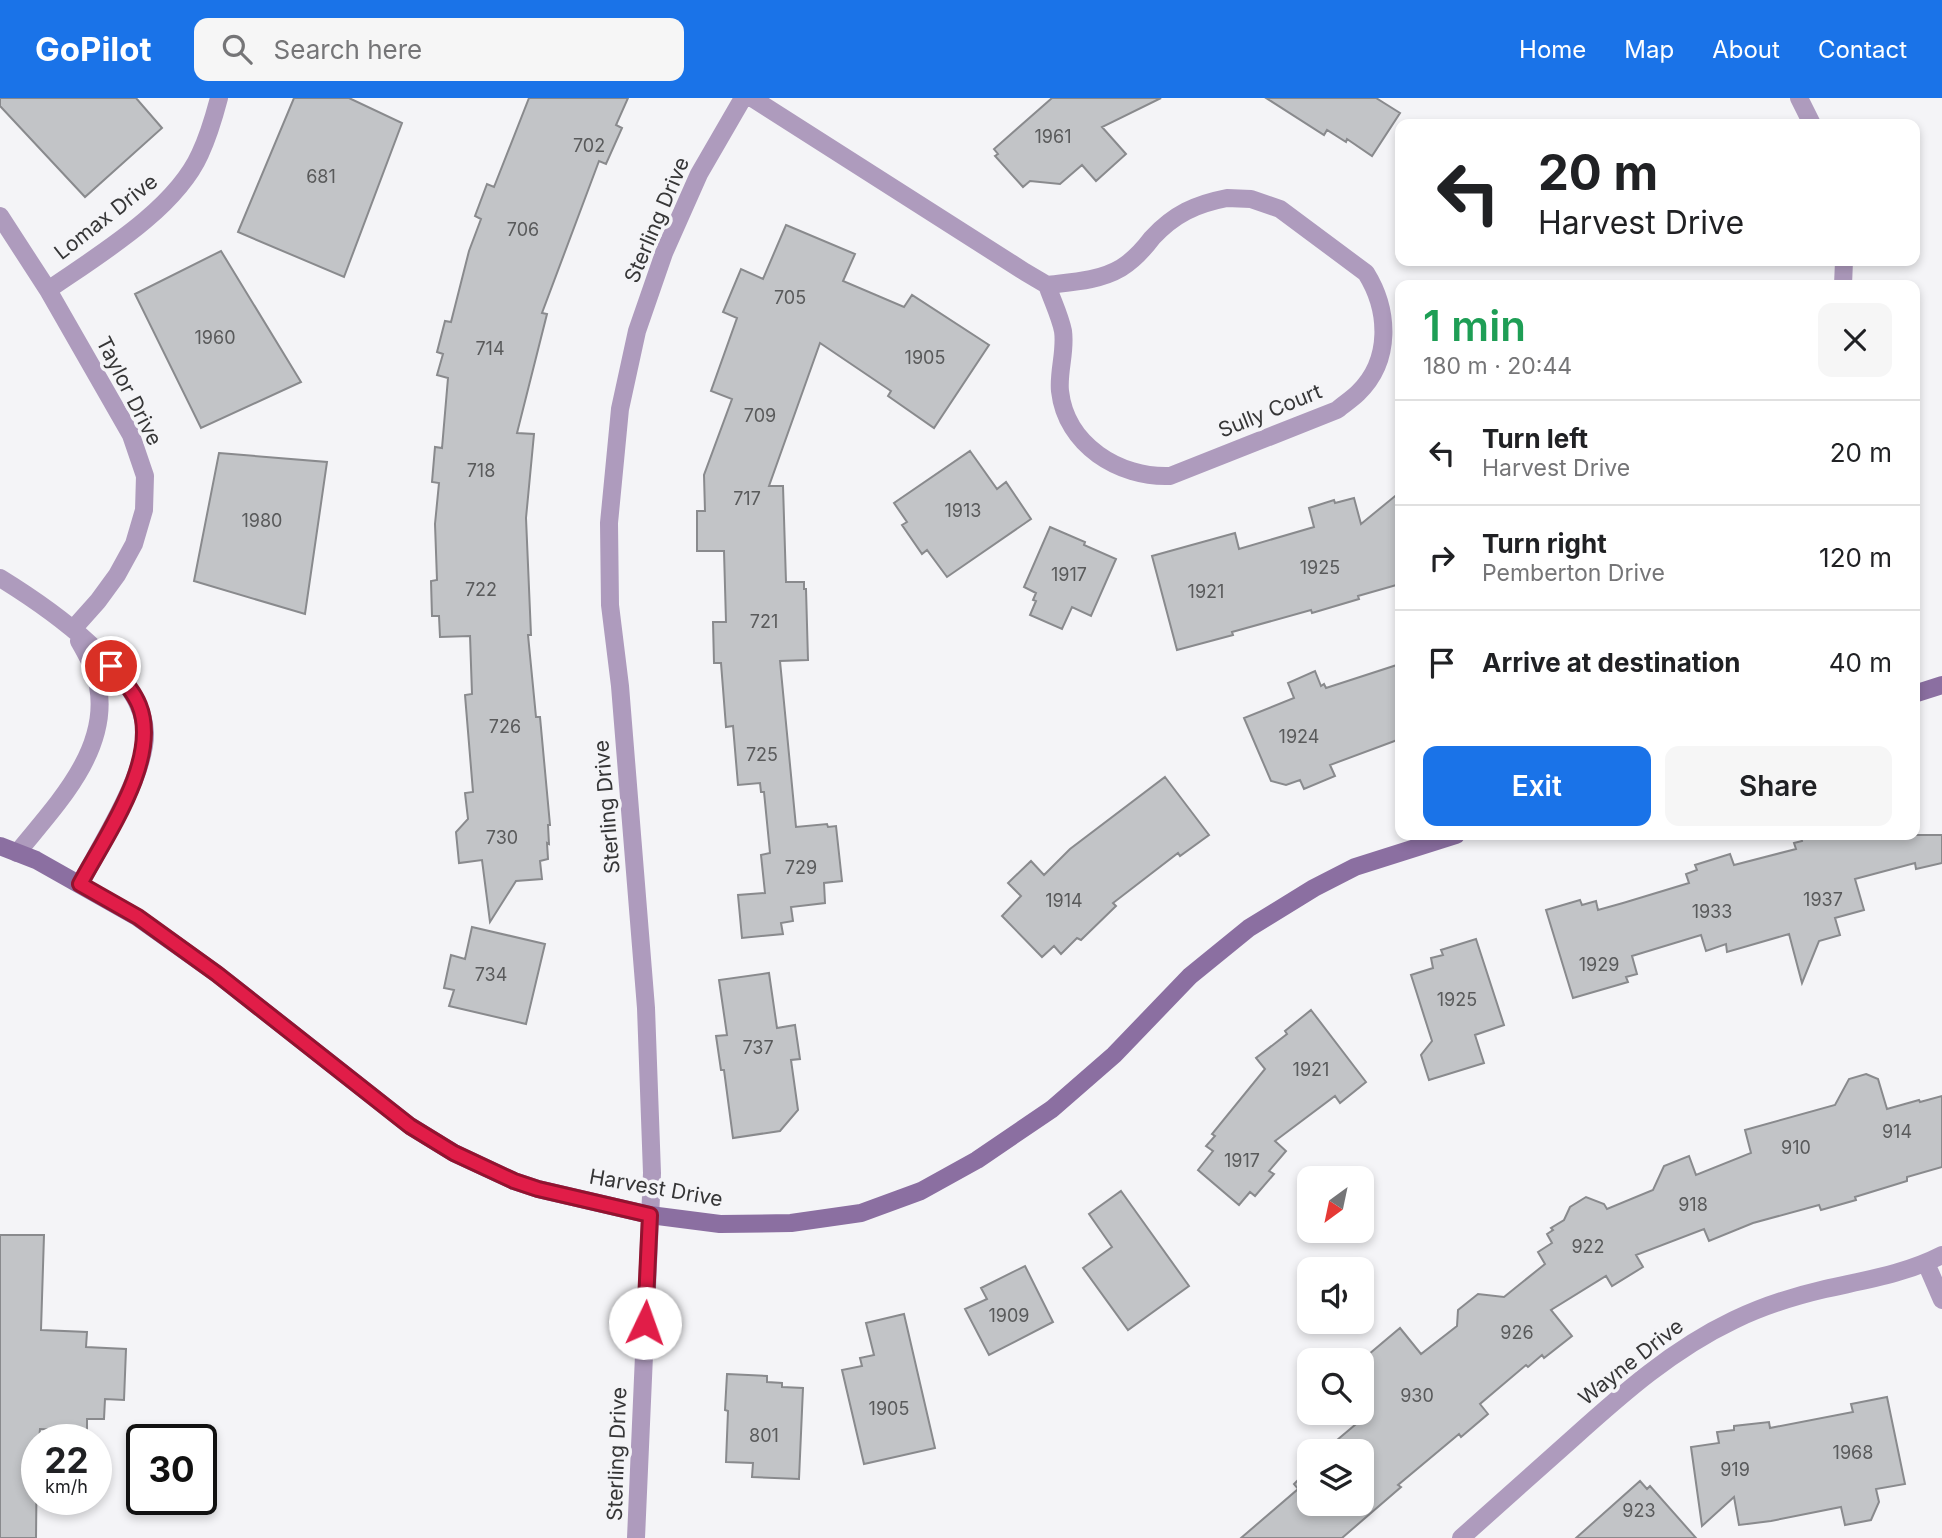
<!DOCTYPE html>
<html lang="en">
<head>
<meta charset="utf-8">
<style>
  body { margin:0; font-family:Inter,sans-serif; background:#f6f6f6; color:#202124; height:100vh; display:flex; flex-direction:column; font-size:26px; white-space:nowrap }
  * { box-sizing:border-box; margin:0 }
  p { font-size:23px; color:#757577 }
  .icon { flex:none; width:38px; height:38px; fill:none; stroke:currentColor; stroke-width:2; stroke-linecap:round; stroke-linejoin:round }
  .map { position:relative; flex:1; overflow:hidden }
  .sheet { position:absolute; left:1395px; top:182px; width:525px; height:560px; display:flex; flex-direction:column; background:#fff; border-radius:14px; box-shadow:0 4px 10px #0003 }
  .sheet>* { flex:none }
  .banner { position:absolute; left:1395px; top:21px; width:525px; height:147px; border-radius:14px; box-shadow:0 4px 10px #0003; background:#fff; color:#202124; overflow:hidden }
  .needle { width:46px; rotate:213deg }
  .controls { position:absolute; left:1297px; top:1068px; display:grid; gap:14px }
  .controls a { display:grid; place-items:center; width:77px; height:77px; border-radius:14px; background:#fff; box-shadow:0 4px 10px #0003; font-size:35px }
  .speed { position:absolute; left:21px; top:1326px; display:flex; gap:14px; font-size:35px; font-weight:700; text-align:center }
  .speed>* { display:grid; place-content:center; width:91px; height:91px; border-radius:50%; background:#fff; box-shadow:0 4px 10px #0003; line-height:1 }
  .speed small { font-size:18px; font-weight:400 }
  .speed .limit { border:4px solid #111; border-radius:10px; background:#fff; color:#111 }
  .pin { position:absolute; display:grid; place-items:center; width:60px; height:60px; color:#fff; margin:-30px; border:4px solid #fff; border-radius:50%; box-shadow:0 2px 7px #0007 }
  .me { position:absolute; width:77px; margin:-38px; rotate:3deg; stroke-linejoin:round; filter:drop-shadow(0 0 5px #0008) }
  .turn { display:flex; align-items:center; gap:24px; height:147px; padding:0 28px; font-size:32px }
  .turn .icon { width:91px; height:91px; stroke-width:2.5 }
  .turn b { display:block; font-size:49px; line-height:60px }
  .round { display:grid; place-items:center; flex:none; width:74px; height:74px; border-radius:14px; background:#f6f6f6 }
  .head { display:flex; align-items:center; justify-content:space-between; height:119px; padding:0 28px }
  h1 { font-size:42px; font-weight:600; line-height:52px; color:#1e9e55 }
  .action { display:flex; gap:14px; margin-top:auto; padding:14px 28px }
  .action a { flex:1; height:80px; border-radius:14px; background:#1a73e8; color:#fff; font-size:28px; font-weight:600; line-height:80px; text-align:center }
  .action a+a { background:#f6f6f6; color:#202124 }
  ul { padding:0; list-style:none }
  li { display:flex; align-items:center; gap:21px; height:105px; padding:0 28px; border-top:2px solid #e0e0e0 }
  li div { flex:1 }
  li b { display:block; font-size:26px }
  li em { font-style:normal }
  header { display:flex; align-items:center; gap:42px; box-sizing:border-box; height:98px; padding:0 35px; background:#1a73e8; color:#fff }
  header strong { font-size:33px }
  nav { display:flex; gap:38px; margin-inline-start:auto; font-size:24px }
  .search { width:490px; height:63px; background:#f6f6f6; display:flex; align-items:center; gap:18px; box-sizing:border-box; padding:0 24px; border-radius:14px; color:#757577; font-size:26px }
  .map>svg:first-child { display:block }
  .building { fill:#c2c4c7; stroke:#898a8d; stroke-width:2 }
  .lines { fill:none; stroke-linecap:round; stroke-linejoin:round }
  .street { stroke:#ae9bbd; stroke-width:18 }
  .secondary { stroke:#8b6fa1; stroke-width:18 }
  .route-casing { stroke:#92132f; stroke-width:18 }
  .route { stroke:#e11d48; stroke-width:12 }
  .labels { text-anchor:middle; stroke-width:7; stroke-linejoin:round; paint-order:stroke }
  .number-label { font-size:18px; fill:#595a5b }
  .street-label { font-size:21px; fill:#363637; stroke:#f4f4f7 }
</style>
</head>
<body>
<header>
<strong>GoPilot</strong>
<div class="search"><svg class="icon" aria-label="search" viewBox="0 0 24 24"><circle cx="10" cy="10" r="6"/><path d="M15 15l6 6"/></svg>Search here</div>
<nav><a>Home</a><a>Map</a><a>About</a><a>Contact</a></nav>
</header>
<div class="map">
<svg width="1942" height="1440" viewBox="0 0 1942 1440">
  <rect width="100%" height="100%" fill="#f4f4f7"/>
  <path class="building" d="M 0,0 L 136,0 L 162,30 L 85,99 L 0,8 Z
    M 294,0 L 349,0 L 402,25 L 344,179 L 238,134 Z
    M 529,0 L 628,0 L 616,27 L 622,30 L 606,66 L 599,63 L 542,215 L 547,216 L 517,335 L 534,336 L 526,420 L 531,537 L 528,537 L 536,619 L 540,619 L 550,727 L 548,727 L 549,746 L 547,745 L 548,761 L 540,763 L 542,781 L 516,783 L 490,824 L 482,762 L 459,765 L 456,734 L 468,721 L 465,695 L 473,694 L 465,597 L 472,596 L 470,538 L 440,539 L 439,518 L 432,518 L 431,483 L 437,482 L 435,426 L 439,385 L 432,384 L 435,349 L 442,350 L 448,280 L 437,277 L 443,256 L 437,254 L 445,223 L 451,224 L 469,153 L 481,121 L 475,118 L 487,86 L 494,89 Z
    M 1052,0 L 1161,0 L 1102,29 L 1126,56 L 1096,83 L 1082,67 L 1060,86 L 1030,83 L 1023,89 L 995,58 L 998,56 L 994,51 Z
    M 1266,0 L 1376,0 L 1400,15 L 1372,58 L 1347,41 L 1346,44 L 1327,32 L 1324,37 Z
    M 786,127 L 855,156 L 843,183 L 904,209 L 912,197 L 989,247 L 934,330 L 888,298 L 891,293 L 820,245 L 769,388 L 783,388 L 786,484 L 804,484 L 804,491 L 806,491 L 808,562 L 780,563 L 796,729 L 827,726 L 828,729 L 836,728 L 842,783 L 824,785 L 825,805 L 791,809 L 793,823 L 781,825 L 783,836 L 742,840 L 738,797 L 765,795 L 761,757 L 770,755 L 764,694 L 761,694 L 760,685 L 738,687 L 733,628 L 726,629 L 721,565 L 714,565 L 713,524 L 726,524 L 724,453 L 697,453 L 697,413 L 705,413 L 704,377 L 732,301 L 711,293 L 737,220 L 723,214 L 741,171 L 763,181 Z
    M 221,153 L 301,284 L 201,330 L 135,196 Z
    M 970,353 L 997,391 L 1006,384 L 1031,421 L 947,479 L 927,452 L 922,456 L 902,427 L 907,424 L 894,405 Z
    M 219,355 L 327,364 L 305,516 L 194,483 Z
    M 1400,394 L 1400,486 L 1358,498 L 1359,501 L 1312,515 L 1311,512 L 1232,534 L 1233,537 L 1177,552 L 1152,458 L 1235,435 L 1239,451 L 1314,429 L 1309,410 L 1334,402 L 1335,405 L 1354,400 L 1361,426 Z
    M 1050,429 L 1085,444 L 1084,447 L 1116,461 L 1091,518 L 1072,509 L 1062,531 L 1030,517 L 1036,503 L 1033,502 L 1036,495 L 1024,489 Z
    M 1400,566 L 1400,641 L 1330,667 L 1335,678 L 1304,691 L 1300,682 L 1286,687 L 1271,683 L 1244,620 L 1294,600 L 1288,585 L 1315,573 L 1321,588 L 1324,586 L 1326,590 Z
    M 1165,679 L 1209,737 L 1180,758 L 1178,755 L 1113,805 L 1116,808 L 1081,842 L 1077,840 L 1061,856 L 1054,848 L 1042,859 L 1002,818 L 1021,798 L 1008,785 L 1031,763 L 1044,777 L 1070,751 Z
    M 1801,737 L 1942,737 L 1942,765 L 1916,771 L 1915,765 L 1855,781 L 1864,812 L 1835,820 L 1840,837 L 1819,843 L 1802,885 L 1789,836 L 1727,854 L 1726,846 L 1706,853 L 1701,837 L 1632,858 L 1637,876 L 1626,879 L 1628,884 L 1573,900 L 1546,812 L 1580,802 L 1582,807 L 1596,803 L 1598,812 L 1623,805 L 1689,785 L 1686,776 L 1697,772 L 1695,767 L 1730,756 L 1734,767 L 1796,751 L 1794,745 L 1802,743 Z
    M 472,829 L 545,846 L 526,926 L 449,908 L 454,892 L 444,890 L 451,857 L 465,861 Z
    M 1476,841 L 1504,927 L 1475,937 L 1484,965 L 1429,982 L 1421,957 L 1432,943 L 1411,877 L 1433,870 L 1431,860 L 1443,857 L 1441,852 Z
    M 769,875 L 777,930 L 795,927 L 800,961 L 791,962 L 798,1012 L 780,1033 L 733,1040 L 724,972 L 721,972 L 716,938 L 727,937 L 719,882 Z
    M 1311,912 L 1366,984 L 1340,1005 L 1335,998 L 1275,1043 L 1286,1053 L 1269,1073 L 1274,1076 L 1255,1098 L 1250,1094 L 1239,1107 L 1198,1072 L 1213,1053 L 1206,1048 L 1215,1038 L 1212,1036 L 1265,971 L 1256,960 L 1287,936 L 1285,933 Z
    M 1866,976 L 1878,981 L 1887,1011 L 1919,1002 L 1920,1004 L 1942,998 L 1942,1069 L 1907,1079 L 1907,1083 L 1855,1099 L 1856,1102 L 1821,1112 L 1819,1107 L 1753,1125 L 1709,1143 L 1704,1131 L 1636,1157 L 1643,1169 L 1612,1188 L 1606,1178 L 1551,1212 L 1572,1238 L 1544,1260 L 1542,1257 L 1528,1269 L 1526,1267 L 1480,1306 L 1488,1316 L 1461,1339 L 1459,1336 L 1398,1387 L 1401,1389 L 1342,1440 L 1241,1440 L 1298,1391 L 1294,1386 L 1306,1374 L 1303,1371 L 1309,1365 L 1309,1405 L 1362,1405 L 1362,1353 L 1324,1353 L 1362,1321 L 1362,1262 L 1400,1230 L 1421,1256 L 1457,1228 L 1458,1212 L 1478,1196 L 1504,1199 L 1545,1166 L 1538,1154 L 1552,1145 L 1547,1136 L 1553,1132 L 1551,1130 L 1564,1122 L 1570,1109 L 1586,1099 L 1604,1106 L 1607,1111 L 1653,1092 L 1664,1068 L 1689,1058 L 1696,1077 L 1751,1055 L 1745,1032 L 1835,1007 L 1849,981 Z
    M 1121,1093 L 1189,1188 L 1128,1232 L 1083,1170 L 1112,1149 L 1089,1116 Z
    M 0,1137 L 44,1137 L 41,1232 L 87,1234 L 86,1249 L 126,1251 L 124,1302 L 105,1301 L 104,1321 L 87,1321 L 87,1333 L 40,1331 L 39,1342 L 37,1342 L 36,1440 L 0,1440 Z
    M 1025,1168 L 1053,1224 L 989,1257 L 965,1211 L 987,1201 L 981,1190 Z
    M 904,1216 L 935,1350 L 864,1366 L 842,1272 L 862,1268 L 860,1260 L 874,1257 L 866,1225 Z
    M 727,1276 L 767,1278 L 767,1284 L 782,1285 L 782,1289 L 803,1290 L 799,1381 L 752,1379 L 753,1365 L 726,1364 L 728,1313 L 725,1312 Z
    M 1887,1299 L 1905,1386 L 1876,1391 L 1879,1404 L 1871,1422 L 1845,1427 L 1841,1409 L 1771,1423 L 1739,1427 L 1734,1399 L 1702,1428 L 1691,1349 L 1719,1345 L 1717,1334 L 1734,1332 L 1734,1328 L 1769,1324 L 1770,1330 L 1853,1314 L 1851,1306 Z
    M 1640,1383 L 1647,1391 L 1650,1388 L 1696,1440 L 1576,1440 Z"/>
  <g class="lines">
    <path class="street" d="M 752,0 L 1025,174 L 1047,187
      M 1799,0 L 1812,26
      M 1227,100 L 1251,101 L 1280,111 L 1366,175 C 1389,212 1392,262 1358,295 C 1352,301 1344,306 1337,312 L 1170,378 C 1119,380 1066,347 1060,293 C 1058,274 1066,253 1063,233 C 1060,218 1052,202 1047,187 C 1072,184 1099,183 1121,170 C 1134,162 1143,152 1152,140 C 1174,116 1196,106 1227,100 Z
      M 0,118 L 48,192 L 131,337 L 145,378 L 144,412 L 134,446 L 117,477 L 98,503 L 73,531
      M 1843,187 L 1844,163
      M 48,192 C 97,158 175,112 200,56 C 208,39 214,19 219,0
      M 0,480 C 47,509 144,575 145,635 C 146,677 100,748 80,786
      M 17,755 C 55,708 110,653 98,588 C 96,573 87,557 79,543
      M 1926,1165 L 1942,1202
      M 636,1440 L 652,1075 L 646,910 L 620,588 L 610,507 L 609,425 L 620,311 L 637,233 L 664,155 L 699,76 L 743,0
      M 1461,1440 C 1498,1407 1535,1374 1572,1341 C 1623,1295 1673,1251 1734,1222 C 1763,1208 1795,1198 1825,1191 C 1865,1182 1905,1176 1942,1157"/>
    <path class="secondary" d="M 1914,596 L 1942,587
      M 0,748 L 36,762 L 137,819 L 217,876 L 410,1028 L 454,1055 L 514,1083 L 538,1091 L 650,1117 L 720,1126 L 791,1125 L 861,1115 L 921,1093 L 977,1062 L 1052,1011 L 1114,957 L 1190,878 L 1249,830 L 1314,790 L 1355,769 L 1456,737"/>
  </g>
  <g class="lines">
    <defs>
      <path id="route" d="M 111,568 C 121,580 133,592 139,607 C 161,661 105,739 80,786 L 138,819 L 217,876 L 410,1028 L 454,1055 L 514,1083 L 538,1091 L 650,1117 L 645,1225"/>
    </defs>
    <use href="#route" class="route-casing"/>
    <use href="#route" class="route"/>
  </g>
  <g class="labels">
    <g class="number-label">
      <text x="1053" y="45">1961</text>
      <text x="589" y="54">702</text>
      <text x="321" y="85">681</text>
      <text x="523" y="138">706</text>
      <text x="790" y="206">705</text>
      <text x="215" y="246">1960</text>
      <text x="490" y="257">714</text>
      <text x="925" y="266">1905</text>
      <text x="760" y="324">709</text>
      <text x="481" y="379">718</text>
      <text x="747" y="407">717</text>
      <text x="963" y="419">1913</text>
      <text x="262" y="429">1980</text>
      <text x="1320" y="476">1925</text>
      <text x="1069" y="483">1917</text>
      <text x="481" y="498">722</text>
      <text x="1206" y="500">1921</text>
      <text x="764" y="530">721</text>
      <text x="505" y="635">726</text>
      <text x="1299" y="645">1924</text>
      <text x="762" y="663">725</text>
      <text x="502" y="746">730</text>
      <text x="801" y="776">729</text>
      <text x="1823" y="808">1937</text>
      <text x="1064" y="809">1914</text>
      <text x="1712" y="820">1933</text>
      <text x="1599" y="873">1929</text>
      <text x="491" y="883">734</text>
      <text x="1457" y="908">1925</text>
      <text x="758" y="956">737</text>
      <text x="1311" y="978">1921</text>
      <text x="1897" y="1040">914</text>
      <text x="1796" y="1056">910</text>
      <text x="1242" y="1069">1917</text>
      <text x="1693" y="1113">918</text>
      <text x="1588" y="1155">922</text>
      <text x="1009" y="1224">1909</text>
      <text x="1517" y="1241">926</text>
      <text x="1417" y="1304">930</text>
      <text x="889" y="1317">1905</text>
      <text x="764" y="1344">801</text>
      <text x="1853" y="1361">1968</text>
      <text x="1735" y="1378">919</text>
      <text x="1639" y="1419">923</text>
    </g>
    <g class="street-label">
      <text transform="translate(106 119) rotate(-38)" y="7">Lomax Drive</text>
      <text transform="translate(657 122) rotate(-67)" y="7">Sterling Drive</text>
      <text transform="translate(129 293) rotate(63)" y="7">Taylor Drive</text>
      <text transform="translate(1270 313) rotate(-22)" y="7">Sully Court</text>
      <text transform="translate(607 709) rotate(-95)" y="7">Sterling Drive</text>
      <text transform="translate(656 1090) rotate(10)" y="7">Harvest Drive</text>
      <text transform="translate(1631 1264) rotate(-38)" y="7">Wayne Drive</text>
      <text transform="translate(617 1356) rotate(-88)" y="7">Sterling Drive</text>
    </g>
  </g>
</svg>
<div class="controls">
<a><svg class="needle" viewBox="-14 -14 28 28"><path d="M0-13l5 13h-10z" fill="#e53935"/><path d="M0 13l5-13h-10z" fill="#757577"/></svg></a>
<a><svg class="icon" aria-label="sound" viewBox="0 0 24 24"><path d="M4 9h4l5-4v14l-5-4H4zM17 9q2 3 0 6"/></svg></a>
<a><svg class="icon" aria-label="search" viewBox="0 0 24 24"><circle cx="10" cy="10" r="6"/><path d="M15 15l6 6"/></svg></a>
<a><svg class="icon" aria-label="layers" viewBox="0 0 24 24"><path d="M12 4l9 5-9 5-9-5zM3 14l9 5 9-5"/></svg></a>
</div>
<div class="speed"><div>22<small>km/h</small></div><div class="limit">30</div></div>
<div class="pin" style="left:111px;top:568px;background:#d93025"><svg class="icon" aria-label="arrive" viewBox="0 0 24 24"><path d="M6 21V4h12l-3 4 3 4H6"/></svg></div>
<svg class="me" style="left:645px;top:1225px" viewBox="-20 -20 40 40"><circle r="19" fill="#fff"/><path d="M0-13L10 11 0 6-10 11z" fill="#e11d48"/></svg>
<div class="banner">
<div class="turn"><svg class="icon" aria-label="left" viewBox="0 0 24 24"><path d="M17 20v-9H6M10 6l-5 5 5 5"/></svg><div><b>20 m</b>Harvest Drive</div></div>
</div>
<section class="sheet">
<div class="head"><div><h1>1 min</h1><p>180 m · 20:44</p></div><a class="round"><svg class="icon" aria-label="close" viewBox="0 0 24 24"><path d="M6 6l12 12M18 6L6 18"/></svg></a></div>
<ul>
<li><svg class="icon" aria-label="left" viewBox="0 0 24 24"><path d="M17 20v-9H6M10 6l-5 5 5 5"/></svg><div><b>Turn left</b><p>Harvest Drive</p></div><em>20 m</em></li>
<li><svg class="icon" aria-label="right" viewBox="0 0 24 24"><path d="M7 20v-9h11M14 6l5 5-5 5"/></svg><div><b>Turn right</b><p>Pemberton Drive</p></div><em>120 m</em></li>
<li><svg class="icon" aria-label="arrive" viewBox="0 0 24 24"><path d="M6 21V4h12l-3 4 3 4H6"/></svg><div><b>Arrive at destination</b></div><em>40 m</em></li>
</ul>
<div class="action"><a>Exit</a><a>Share</a></div>
</section>
</div>
</body>
</html>
